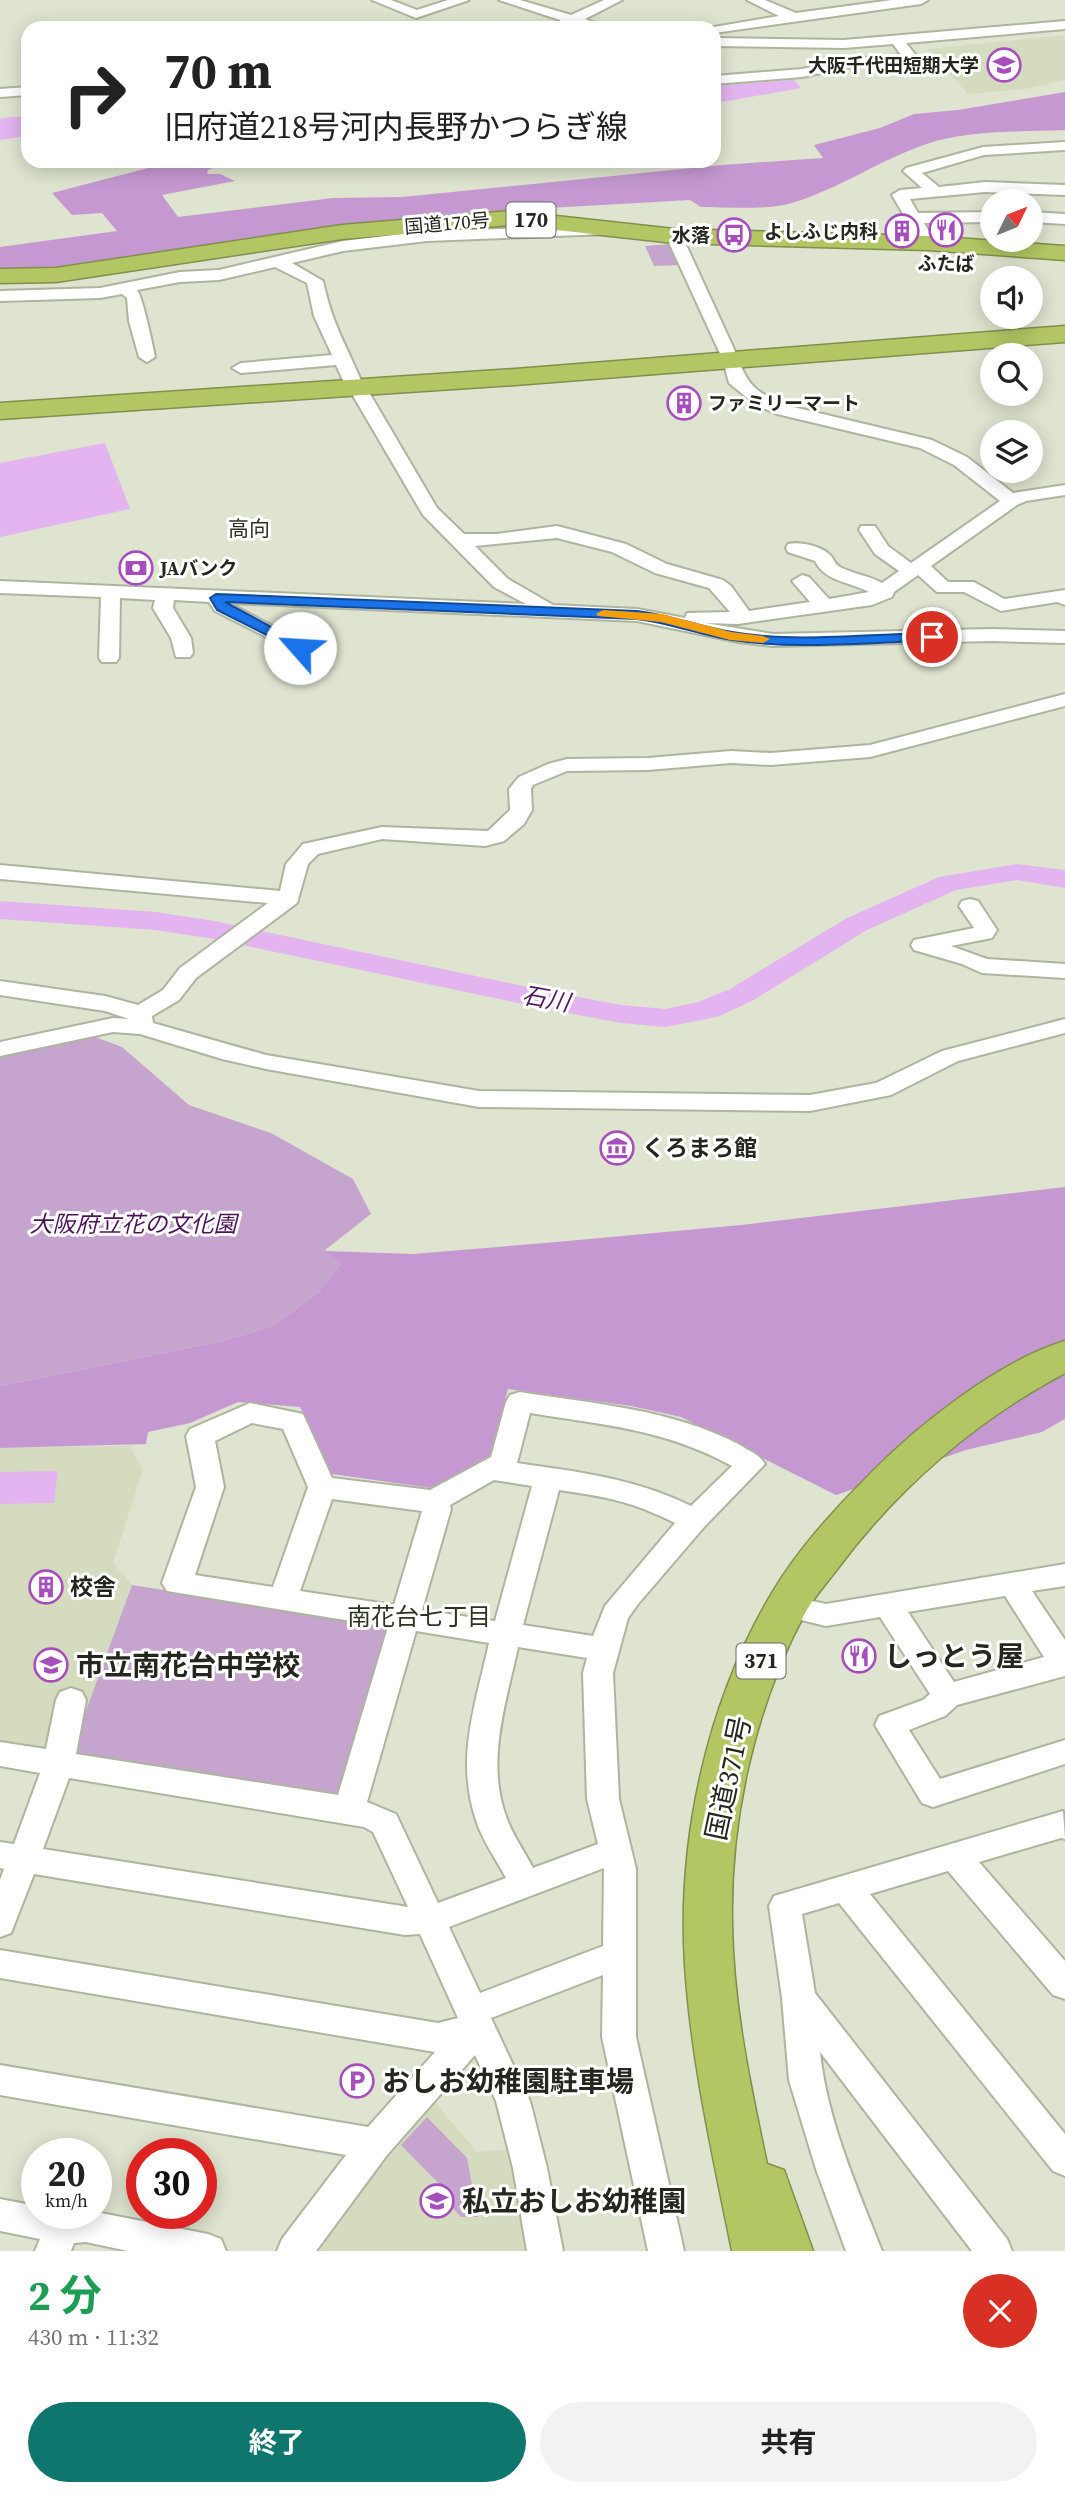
<!DOCTYPE html>
<html lang="ja">
<head>
<meta charset="utf-8">
<style>
  body { margin:0; font-family:"Source Serif 4","Noto Sans JP",serif; background:#f2f2f2; color:#222; height:100vh; display:flex; flex-direction:column; font-size:26px; white-space:nowrap }
  * { box-sizing:border-box; margin:0 }
  p { font-size:23px; color:#767676 }
  .icon { flex:none; width:38px; height:38px; fill:none; stroke:currentColor; stroke-width:2; stroke-linecap:round; stroke-linejoin:round }
  .map { position:relative; height:2251px; overflow:hidden }
  .side { display:flex; flex-direction:column; background:#fff; flex:1 }
  .side>* { flex:none }
  .banner { position:absolute; left:21px; top:21px; width:700px; height:147px; border-radius:21px; box-shadow:0 4px 18px #0003; background:#fff; color:#222; overflow:hidden }
  .needle { width:46px; rotate:47deg }
  .buttons { position:absolute; left:980px; top:189px; display:grid; gap:14px }
  .buttons a { display:grid; place-items:center; width:63px; height:63px; border-radius:50%; background:#fff; box-shadow:0 4px 18px #0003; font-size:35px }
  .speed { position:absolute; left:21px; top:2138px; display:flex; gap:14px; font-size:35px; font-weight:700; text-align:center }
  .speed>* { display:grid; place-content:center; width:91px; height:91px; border-radius:50%; background:#fff; box-shadow:0 4px 18px #0003; line-height:1 }
  .speed small { font-size:18px; font-weight:400 }
  .speed .limit { border:10px solid #d22; background:#fff; color:#111 }
  .pin { position:absolute; display:grid; place-items:center; width:60px; height:60px; color:#fff; margin:-30px; border:4px solid #fff; border-radius:50%; box-shadow:0 2px 7px #0007 }
  .me { position:absolute; width:77px; margin:-38px; rotate:296deg; stroke-linejoin:round; filter:drop-shadow(0 0 5px #0008) }
  .turn { display:flex; align-items:center; gap:24px; height:147px; padding:0 28px; font-size:32px }
  .turn .icon { width:91px; height:91px; stroke-width:2.5 }
  .turn b { display:block; font-size:49px; line-height:60px }
  .round { display:grid; place-items:center; flex:none; width:74px; height:74px; border-radius:37px; background:#f2f2f2 }
  .summary { display:flex; align-items:center; justify-content:space-between; height:119px; padding:0 28px }
  h1 { font-size:42px; font-weight:700; line-height:52px; color:#1e9e55 }
  .action { display:flex; gap:14px; margin-top:auto; padding:14px 28px }
  .action a { flex:1; height:80px; border-radius:42px; background:#0f766e; color:#fff; font-size:28px; font-weight:700; line-height:80px; text-align:center }
  .action a+a { background:#f2f2f2; color:#222 }
  .map>svg:first-child { display:block }
  .built { fill:#d4dbbf }
  .green { fill:#c5a4cd }
  .forest { fill:#c598d1 }
  .water { fill:#e3b4ef }
  .lines { fill:none; stroke-linecap:round; stroke-linejoin:round }
  .river { fill:#e3b4ef; fill-rule:evenodd }
  .minor-casing { stroke:#aeb49f; stroke-width:4 }
  .highway-casing { stroke:#818f4c; stroke-width:3 }
  .minor { fill:#fff; fill-rule:evenodd }
  .highway { fill:#b2c764; fill-rule:evenodd }
  .route { fill:#1a73e8; stroke:#114b97; stroke-width:2 }
  .slow { fill:#f59e0b }
  .labels { text-anchor:middle; stroke-width:6; stroke-linejoin:round; paint-order:stroke }
  .far-poi-label { font-size:19px; font-weight:bold; fill:#25271f; stroke:#fff; text-anchor:end }
  .far-street-label { font-size:19px; fill:#25271f; stroke:#fff }
  .shield { fill:#fff; stroke:#666862; stroke-width:2 }
  .shield-label { font-size:21px; font-weight:bold; fill:#25271f }
  .far-neighbourhood-label { font-size:21px; fill:#2e3221; stroke:#fff }
  .poi-label { font-size:23px; font-weight:bold; fill:#25271f; stroke:#fff; text-anchor:start }
  .park-label { font-size:23px; font-style:italic; fill:#4b1358; stroke:#fff }
  .water-label { font-size:24px; font-style:italic; fill:#521b60; stroke:#fff }
  .neighbourhood-label { font-size:24px; fill:#2e3221; stroke:#fff }
  .near-poi-label { font-size:28px; font-weight:bold; fill:#25271f; stroke:#fff; text-anchor:start }
  .near-street-label { font-size:28px; fill:#25271f; stroke:#fff }
</style>
</head>
<body>
<div class="map">
<svg width="1065" height="2251" viewBox="0 0 1065 2251">
  <rect width="100%" height="100%" fill="#dee4cf"/>
  <path class="built" d="M 1065,35 L 1065,80 L 1025,89 L 968,94 L 928,49 Z
    M 129,1446 L 143,1469 L 113,1563 L 132,1585 L 69,1757 L 0,1746 L 0,1448 Z
    M 434,2101 L 477,2152 L 511,2149 L 533,2251 L 312,2251 Z"/>
  <path class="green" d="M 670,244 L 680,265 L 654,266 L 645,246 Z
    M 90,1035 L 122,1047 L 189,1105 L 271,1133 L 353,1179 L 371,1214 L 325,1250 L 341,1264 L 319,1292 L 273,1326 L 223,1341 L 0,1386 L 0,1054 Z
    M 132,1585 L 387,1625 L 343,1791 L 330,1798 L 69,1757 Z
    M 427,2117 L 467,2158 L 478,2217 L 461,2217 L 449,2204 L 453,2198 L 401,2145 Z"/>
  <path class="forest" d="M 1065,92 L 1065,130 C 1024,132 975,130 936,141 C 884,156 840,190 788,204 C 763,210 727,207 701,207 L 690,200 L 459,213 L 434,222 L 49,272 L 0,273 L 0,247 L 117,231 L 102,213 L 72,215 L 52,193 L 156,166 L 151,161 L 231,161 L 208,170 L 207,174 L 220,174 L 235,181 L 162,195 L 178,217 L 333,198 L 402,197 L 722,165 L 823,158 L 814,145 L 880,128 L 914,114 L 958,110 Z
    M 1065,1187 L 1065,1419 L 1042,1432 L 966,1450 L 836,1495 L 681,1417 L 631,1406 L 508,1389 L 489,1458 L 431,1488 L 332,1474 L 300,1407 L 238,1402 L 190,1423 L 148,1432 L 146,1444 L 0,1448 L 0,1386 L 223,1341 L 273,1326 L 319,1292 L 341,1264 L 325,1251 L 413,1254 L 557,1242 L 741,1225 Z"/>
  <path class="water" d="M 794,80 L 801,88 L 722,102 L 714,92 L 714,86 Z
    M 11,117 L 28,117 L 28,136 L 0,140 L 0,119 Z
    M 105,443 L 130,509 L 0,537 L 0,463 Z
    M 58,1471 L 54,1503 L 0,1504 L 0,1472 Z"/>
  <g class="lines">
    <path class="river" d="M 1017,864 L 1065,870 L 1065,888 L 1017,880 L 956,890 L 867,930 L 752,1001 L 717,1017 L 665,1027 L 621,1023 L 552,1010 L 214,939 L 156,930 L 0,919 L 0,901 L 156,912 L 214,921 L 552,992 L 621,1005 L 665,1009 L 698,1002 L 730,989 L 847,918 L 939,877 Z"/>
    <defs>
      <path id="minor" d="M 372,0 L 391,0 L 417,10 L 448,0 L 469,0 L 416,18 Z
        M 499,0 L 520,0 L 571,15 L 604,0 L 622,0 L 585,19 L 607,28 C 593,28 572,28 560,26 L 560,20 Z
        M 747,0 L 765,0 L 796,13 L 892,0 L 928,0 L 921,4 L 714,33 L 714,28 L 708,28 L 779,16 Z
        M 1065,21 L 1065,29 L 906,43 L 918,58 L 911,62 L 851,67 L 802,77 L 714,84 L 714,76 L 802,69 L 851,59 L 901,55 L 893,44 L 844,48 L 714,46 L 714,38 L 844,40 Z
        M 28,87 L 28,95 L 0,97 L 0,89 Z
        M 1065,142 L 1065,150 L 984,155 L 922,173 L 939,187 L 985,182 L 1065,185 L 1065,195 L 985,192 L 910,199 L 918,213 L 992,212 L 992,222 L 924,223 L 936,243 L 934,246 L 922,246 L 892,195 L 900,190 L 922,188 L 903,171 L 906,168 L 983,147 Z
        M 1031,212 L 1065,214 L 1065,224 L 1031,222 Z
        M 602,226 L 608,228 L 610,231 L 608,234 L 427,241 L 343,251 L 292,263 L 323,281 C 330,313 338,330 351,358 C 357,371 362,385 370,394 L 437,508 L 464,534 L 496,534 L 557,526 L 626,544 L 667,564 L 723,580 L 731,586 L 749,611 L 810,602 L 792,581 L 802,575 L 809,577 L 829,599 L 869,592 C 851,582 825,582 815,561 L 788,552 L 786,548 L 788,544 C 799,541 822,546 830,555 C 835,560 834,564 840,567 C 853,574 867,575 882,583 L 899,571 L 875,554 L 859,530 L 861,526 L 875,526 L 888,546 L 911,563 L 1000,501 L 954,465 L 920,448 L 777,414 L 756,405 L 729,383 L 723,360 L 666,236 L 674,231 L 682,236 L 739,360 C 748,389 762,395 789,406 L 932,440 L 967,457 L 1013,493 L 1065,485 L 1065,495 L 1026,501 L 1017,505 L 931,566 L 948,582 L 974,582 L 1004,599 L 1065,590 L 1065,605 L 1057,602 L 1001,611 L 964,592 L 937,592 L 918,575 L 894,592 L 892,597 L 872,605 L 738,624 L 705,623 L 773,634 L 992,629 L 1065,631 L 1065,643 L 992,641 L 773,646 L 738,642 L 637,621 L 229,603 L 307,644 L 310,648 L 307,652 L 300,654 L 215,611 L 209,602 L 174,600 L 173,608 L 191,638 L 193,653 L 190,657 L 176,657 L 171,638 L 153,608 L 155,600 L 120,598 L 119,658 L 116,662 L 102,662 L 99,658 L 101,597 L 0,593 L 0,581 L 526,604 L 494,587 L 423,515 L 352,394 L 354,392 L 346,387 L 336,365 L 241,373 L 232,368 L 241,363 L 332,355 L 314,316 L 307,283 L 275,267 L 219,280 L 180,282 L 137,290 C 142,295 153,346 155,357 L 147,362 L 139,357 L 129,321 L 127,298 L 122,294 L 100,298 L 0,301 L 0,291 L 100,288 L 180,272 L 219,270 L 343,241 L 427,231 ZM 557,538 L 612,552 L 655,573 L 709,588 L 730,612 L 687,613 L 685,618 L 637,609 L 553,605 L 508,579 L 475,546 Z
        M 1065,694 L 1065,706 L 870,757 L 771,765 L 731,763 L 648,770 L 567,771 L 533,785 L 531,789 L 532,810 L 524,824 L 504,841 L 485,846 L 382,839 L 318,854 L 308,864 L 297,903 L 196,978 L 179,1000 L 152,1016 L 153,1023 L 266,1055 L 479,1091 L 810,1095 L 876,1083 L 942,1051 L 1065,1019 L 1065,1033 L 958,1061 L 891,1095 L 810,1111 L 479,1107 L 266,1069 L 222,1059 L 140,1034 L 113,1032 L 0,1056 L 0,1042 L 113,1018 L 129,1019 L 105,1011 L 0,995 L 0,981 L 105,996 L 138,1005 L 163,990 L 180,968 L 268,903 L 0,879 L 0,865 L 280,891 L 286,864 L 303,844 L 382,827 L 488,831 L 510,810 L 509,789 L 519,777 L 548,764 L 567,759 L 648,758 L 731,751 L 771,753 L 870,745 Z
        M 970,899 L 978,901 L 997,930 L 992,938 L 951,946 L 987,959 L 1065,964 L 1065,978 L 982,973 L 962,964 L 914,950 L 911,945 L 914,940 L 974,928 L 959,906 L 962,901 Z
        M 520,1392 C 594,1404 672,1409 740,1445 C 749,1451 759,1454 765,1464 L 704,1527 L 638,1604 L 628,1618 L 613,1673 L 619,1799 L 636,1869 L 636,2037 L 684,2251 L 648,2251 L 602,2037 L 603,1975 L 491,2018 L 530,2101 L 547,2168 L 563,2251 L 527,2251 L 513,2168 L 496,2101 L 475,2055 L 387,2155 L 316,2251 L 277,2251 L 282,2239 L 346,2155 L 0,2095 L 0,2065 L 368,2127 L 435,2052 L 0,1978 L 0,1950 L 438,2023 L 458,2018 L 420,1934 L 405,1935 L 34,1874 L 11,1933 L 0,1937 L 0,1880 L 4,1869 L 0,1868 L 0,1842 L 14,1844 L 40,1773 L 0,1766 L 0,1742 L 46,1749 L 56,1700 L 60,1692 L 71,1688 L 82,1692 L 86,1700 L 76,1754 L 338,1795 L 388,1627 L 167,1591 L 162,1583 L 196,1487 L 186,1436 L 190,1429 L 250,1403 L 303,1414 L 332,1478 L 430,1490 L 491,1457 L 506,1402 L 510,1395 ZM 530,1413 C 604,1425 665,1429 732,1466 L 691,1506 C 634,1478 579,1472 517,1463 ZM 252,1423 L 283,1429 L 308,1487 L 273,1587 L 195,1575 L 224,1487 L 215,1441 ZM 494,1480 L 532,1486 L 495,1621 L 422,1610 L 451,1509 L 450,1505 ZM 559,1490 C 607,1497 631,1501 675,1523 L 605,1606 L 593,1636 L 523,1625 ZM 332,1499 L 422,1511 L 394,1605 L 300,1591 ZM 416,1631 L 489,1643 C 476,1703 455,1758 476,1820 C 482,1840 496,1859 506,1878 L 438,1903 L 396,1814 L 367,1802 ZM 518,1647 L 587,1658 L 583,1673 L 587,1799 L 598,1844 L 533,1868 C 525,1852 513,1836 507,1819 C 485,1763 506,1703 518,1647 ZM 69,1778 L 364,1827 L 373,1832 L 408,1907 L 43,1849 ZM 604,1868 L 603,1946 L 480,1993 L 449,1927 Z
        M 1065,1564 L 1065,1586 L 1032,1591 L 1065,1640 L 1065,1676 L 957,1705 L 945,1716 L 909,1730 L 940,1779 L 1065,1740 L 1065,1764 L 933,1807 L 922,1803 L 875,1725 L 879,1716 L 923,1700 L 930,1694 L 880,1617 L 826,1626 L 776,1614 L 771,1606 L 776,1598 L 786,1595 L 826,1604 ZM 1005,1596 L 1044,1657 L 954,1682 L 908,1612 Z
        M 1063,1811 L 1065,1839 L 1061,1838 L 979,1862 L 1065,1961 L 1065,1999 L 1053,1995 L 948,1871 L 870,1894 L 1065,2134 L 1065,2176 L 1053,2171 L 839,1903 L 802,1914 L 815,1993 L 1007,2239 L 1012,2251 L 972,2251 L 820,2052 C 827,2120 857,2187 882,2251 L 846,2251 L 816,2169 L 789,2080 L 782,1998 L 769,1906 L 774,1896 Z
        M 0,2199 L 37,2206 L 37,2214 L 96,2212 L 208,2234 L 221,2239 L 226,2251 L 128,2251 L 86,2242 L 74,2243 L 71,2251 L 35,2251 L 40,2239 L 0,2231 Z"/>
      <path id="highway" d="M 511,211 L 674,229 L 928,236 L 1065,246 L 1065,260 L 928,250 L 674,243 L 511,225 L 342,239 L 56,282 L 0,283 L 0,269 L 56,268 L 342,225 Z
        M 1065,326 L 1065,342 L 515,385 L 0,419 L 0,403 L 515,369 Z
        M 1065,1341 L 1065,1373 C 975,1421 899,1487 838,1568 C 826,1584 813,1598 804,1615 C 755,1707 730,1819 732,1922 C 733,2004 750,2084 767,2164 L 784,2170 L 813,2251 L 732,2251 C 713,2156 691,2061 685,1965 C 677,1839 707,1702 772,1593 C 798,1549 835,1509 871,1473 C 918,1425 1000,1360 1065,1341 Z"/>
    </defs>
    <use href="#minor" class="minor-casing"/>
    <use href="#highway" class="highway-casing"/>
    <use href="#minor" class="minor"/>
    <use href="#highway" class="highway"/>
  </g>
  <path class="route" d="M 216,594 L 637,611 C 670,615 700,627 732,632 C 795,643 868,634 932,633 L 939,637 L 932,641 C 867,642 797,650 732,640 C 700,635 670,623 637,619 L 225,602 L 305,645 L 306,648 L 300,652 L 217,610 L 210,598 Z"/>
  <path class="slow" d="M 603,610 L 662,614 L 731,632 L 763,636 L 770,639 L 763,643 L 730,640 L 661,622 L 598,616 L 596,614 Z"/>
  <defs>
    <symbol id="university-ring" viewBox="-11 -11 22 22"><circle r="9.5" fill="#fff" stroke="#a64fbc" stroke-width="1.5"/><path d="M0-5L7-2L0 1L-7-2ZM-4 1L0 2.5L4 1V4Q0 6-4 4Z" fill="#a64fbc"/></symbol>
    <symbol id="restaurant-ring" viewBox="-11 -11 22 22"><circle r="9.5" fill="#fff" stroke="#a64fbc" stroke-width="1.5"/><path d="M-5-6h1v4h1v-4h1v4h1v-4h1v5L-1.5 .5V6h-2V.5L-5-1ZM5-6V6H3V1.5H1.5Q1.5-4 5-6Z" fill="#a64fbc"/></symbol>
    <symbol id="building-ring" viewBox="-11 -11 22 22"><circle r="9.5" fill="#fff" stroke="#a64fbc" stroke-width="1.5"/><path d="M-4-6H4V6H1V3H-1V6H-4ZM-2.5-4.3h1.7v1.8h-1.7ZM.8-4.3h1.7v1.8H.8ZM-2.5-1h1.7V.8h-1.7ZM.8-1h1.7V.8H.8Z" fill="#a64fbc"/></symbol>
    <symbol id="bus-ring" viewBox="-11 -11 22 22"><circle r="9.5" fill="#fff" stroke="#a64fbc" stroke-width="1.5"/><path d="M-5-6H5V4H4V6H2V4H-2V6H-4V4H-5ZM-3.5-4V0h7V-4ZM-3.5 1.2v1.5H-2V1.2ZM2 1.2v1.5H3.5V1.2Z" fill="#a64fbc"/></symbol>
    <symbol id="bank-ring" viewBox="-11 -11 22 22"><circle r="9.5" fill="#fff" stroke="#a64fbc" stroke-width="1.5"/><path d="M-6-4H6V4H-6ZM0-2.3a2.3 2.3 0 1 0 0 4.6a2.3 2.3 0 1 0 0-4.6Z" fill="#a64fbc"/></symbol>
    <symbol id="museum-ring" viewBox="-11 -11 22 22"><circle r="9.5" fill="#fff" stroke="#a64fbc" stroke-width="1.5"/><path d="M0-6L6-3V-2H-6V-3ZM-5-1h2V3h-2ZM-1-1h2V3h-2ZM3-1h2V3H3ZM-6 4H6V6H-6Z" fill="#a64fbc"/></symbol>
    <symbol id="school-ring" viewBox="-11 -11 22 22"><circle r="9.5" fill="#fff" stroke="#a64fbc" stroke-width="1.5"/><path d="M0-5L7-2L0 1L-7-2ZM-4 1L0 2.5L4 1V4Q0 6-4 4Z" fill="#a64fbc"/></symbol>
    <symbol id="parking-ring" viewBox="-11 -11 22 22"><circle r="9.5" fill="#fff" stroke="#a64fbc" stroke-width="1.5"/><path d="M-3.5-5.5H1a3.5 3.5 0 0 1 0 7H-1V5.5H-3.5ZM-1-3.4V-.6H.8a1.4 1.4 0 0 0 0-2.8Z" fill="#a64fbc"/></symbol>
  </defs>
  <g fill-rule="evenodd">
    <use href="#university-ring" x="985" y="46" width="38" height="38"/>
    <use href="#restaurant-ring" x="927" y="211" width="38" height="38"/>
    <use href="#building-ring" x="883" y="212" width="38" height="38"/>
    <use href="#bus-ring" x="715" y="216" width="38" height="38"/>
    <use href="#building-ring" x="665" y="384" width="38" height="38"/>
    <use href="#bank-ring" x="117" y="549" width="38" height="38"/>
    <use href="#museum-ring" x="598" y="1129" width="38" height="38"/>
    <use href="#building-ring" x="27" y="1568" width="38" height="38"/>
    <use href="#restaurant-ring" x="840" y="1637" width="38" height="38"/>
    <use href="#school-ring" x="32" y="1646" width="38" height="38"/>
    <use href="#parking-ring" x="338" y="2062" width="38" height="38"/>
    <use href="#school-ring" x="418" y="2182" width="38" height="38"/>
  </g>
  <g class="labels">
    <g class="far-poi-label">
      <text x="979" y="72">大阪千代田短期大学</text>
      <text x="878" y="238">よしふじ内科</text>
      <text x="710" y="242">水落</text>
      <text x="946" y="270" text-anchor="middle">ふたば</text>
      <text x="708" y="410" text-anchor="start">ファミリーマート</text>
      <text x="160" y="575" text-anchor="start">JAバンク</text>
    </g>
    <g class="far-street-label">
      <text transform="translate(447 223) rotate(-5)" y="7">国道170号</text>
    </g>
    <g class="shield">
      <rect x="506.5" y="202.5" width="49" height="35" rx="5"/>
      <rect x="736.5" y="1643.5" width="49" height="35" rx="5"/>
    </g>
    <g class="shield-label">
      <text x="531" y="227">170</text>
      <text x="761" y="1668">371</text>
    </g>
    <g class="far-neighbourhood-label">
      <text x="249" y="536">高向</text>
    </g>
    <g class="poi-label">
      <text x="642" y="1156">くろまろ館</text>
      <text x="70" y="1595">校舎</text>
    </g>
    <g class="park-label">
      <text x="133" y="1232">大阪府立花の文化園</text>
    </g>
    <g class="water-label">
      <text transform="translate(546 999) rotate(10)" y="8">石川</text>
    </g>
    <g class="neighbourhood-label">
      <text x="419" y="1625">南花台七丁目</text>
    </g>
    <g class="near-poi-label">
      <text x="884" y="1666">しっとう屋</text>
      <text x="76" y="1675">市立南花台中学校</text>
      <text x="382" y="2091">おしお幼稚園駐車場</text>
      <text x="462" y="2211">私立おしお幼稚園</text>
    </g>
    <g class="near-street-label">
      <text transform="translate(728 1778) rotate(-78)" y="10">国道371号</text>
    </g>
  </g>
</svg>
<div class="buttons">
<a><svg class="needle" viewBox="-14 -14 28 28"><path d="M0-13l5 13h-10z" fill="#e53935"/><path d="M0 13l5-13h-10z" fill="#767676"/></svg></a>
<a><svg class="icon" aria-label="sound" viewBox="0 0 24 24"><path d="M4 9h4l5-4v14l-5-4H4zM17 9q2 3 0 6"/></svg></a>
<a><svg class="icon" aria-label="search" viewBox="0 0 24 24"><circle cx="10" cy="10" r="6"/><path d="M15 15l6 6"/></svg></a>
<a><svg class="icon" aria-label="layers" viewBox="0 0 24 24"><path d="M12 4l9 5-9 5-9-5zM3 14l9 5 9-5"/></svg></a>
</div>
<div class="speed"><div>20<small>km/h</small></div><div class="limit">30</div></div>
<div class="pin" style="left:932px;top:637px;background:#d93025"><svg class="icon" aria-label="arrive" viewBox="0 0 24 24"><path d="M6 21V4h12l-3 4 3 4H6"/></svg></div>
<svg class="me" style="left:300px;top:648px" viewBox="-20 -20 40 40"><circle r="19" fill="#fff"/><path d="M0-13L10 11 0 6-10 11z" fill="#1a73e8"/></svg>
<div class="banner">
<div class="turn"><svg class="icon" aria-label="right" viewBox="0 0 24 24"><path d="M7 20v-9h11M14 6l5 5-5 5"/></svg><div><b>70 m</b>旧府道218号河内長野かつらぎ線</div></div>
</div>
</div>
<section class="side">
<div class="summary"><div><h1>2 分</h1><p>430 m · 11:32</p></div><a class="round" style="background:#d93025;color:#fff"><svg class="icon" aria-label="close" viewBox="0 0 24 24"><path d="M6 6l12 12M18 6L6 18"/></svg></a></div>
<div class="action"><a>終了</a><a>共有</a></div>
</section>
</body>
</html>
